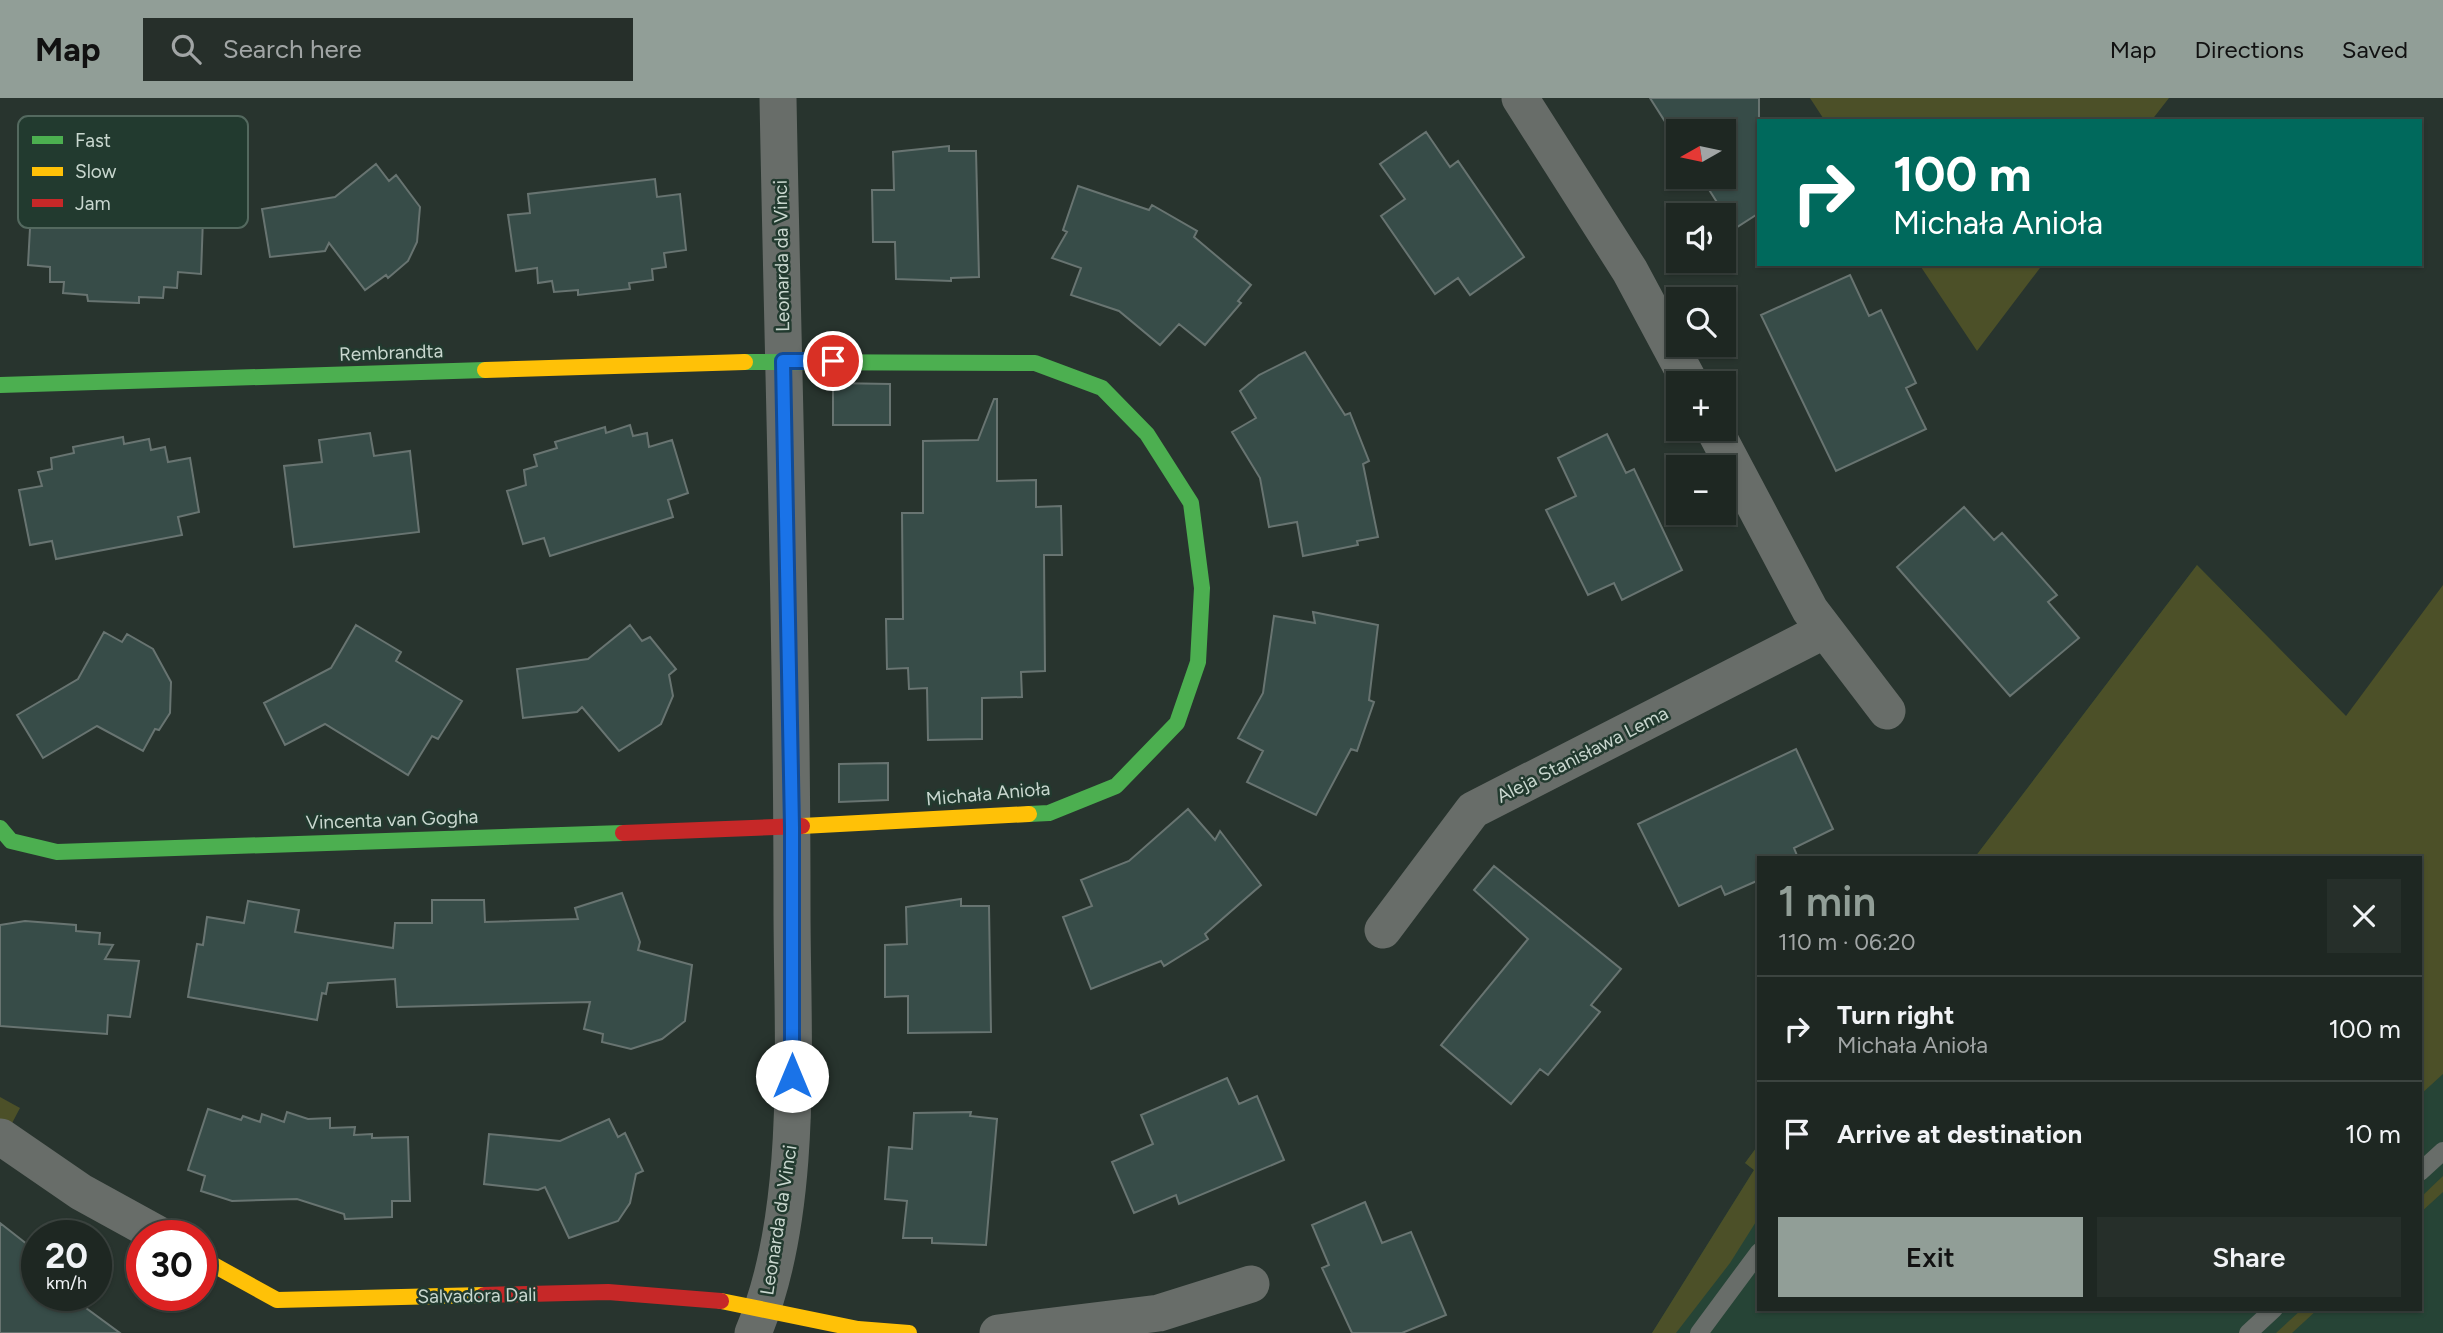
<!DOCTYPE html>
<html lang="en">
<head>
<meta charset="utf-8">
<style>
  body { margin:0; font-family:Figtree,sans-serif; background:#262f2a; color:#f1f3f6; height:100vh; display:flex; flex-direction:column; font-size:26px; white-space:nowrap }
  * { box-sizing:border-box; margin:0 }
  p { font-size:23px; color:#a1a5a5 }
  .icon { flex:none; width:38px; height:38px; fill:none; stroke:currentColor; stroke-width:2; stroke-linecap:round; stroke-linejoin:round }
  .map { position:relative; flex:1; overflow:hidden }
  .panel { position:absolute; left:1757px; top:758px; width:665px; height:455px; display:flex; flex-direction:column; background:#1e2722; border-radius:0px; box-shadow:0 2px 5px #0004,0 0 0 2px #3c4440 }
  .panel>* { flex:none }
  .top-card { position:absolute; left:1757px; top:21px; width:665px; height:147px; border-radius:0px; box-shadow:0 2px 5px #0004,0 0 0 2px #3c4440; background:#00695c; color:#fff; overflow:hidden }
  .needle { width:46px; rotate:261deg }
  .tools { position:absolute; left:1666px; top:21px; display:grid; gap:14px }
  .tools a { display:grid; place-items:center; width:70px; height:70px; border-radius:0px; background:#1e2722; box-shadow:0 2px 5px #0004,0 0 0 2px #3c4440; font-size:35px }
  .speed { position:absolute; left:21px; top:1122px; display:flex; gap:14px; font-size:35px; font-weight:700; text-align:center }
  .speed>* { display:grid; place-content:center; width:91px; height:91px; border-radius:50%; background:#1e2722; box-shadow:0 2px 5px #0004,0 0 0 2px #3c4440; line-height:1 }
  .speed small { font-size:18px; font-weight:400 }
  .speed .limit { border:10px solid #d22; background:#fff; color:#111 }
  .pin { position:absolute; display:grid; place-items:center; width:60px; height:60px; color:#fff; margin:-30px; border:4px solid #fff; border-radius:50%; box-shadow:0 2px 7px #0007 }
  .me { position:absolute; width:77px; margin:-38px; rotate:0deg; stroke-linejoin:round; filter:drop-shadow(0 0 5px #0008) }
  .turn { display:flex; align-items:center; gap:24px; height:147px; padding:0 21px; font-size:32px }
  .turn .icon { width:91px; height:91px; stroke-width:2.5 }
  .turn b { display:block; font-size:49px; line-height:60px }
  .round { display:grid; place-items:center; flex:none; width:74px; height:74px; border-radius:0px; background:#262f2a }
  .overview { display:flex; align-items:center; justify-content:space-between; height:119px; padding:0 21px }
  h1 { font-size:42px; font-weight:600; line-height:52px; color:#919e97 }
  .primary-button { display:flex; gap:14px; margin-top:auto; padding:14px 21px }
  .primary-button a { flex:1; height:80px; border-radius:0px; background:#919e97; color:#111; font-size:28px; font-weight:600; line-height:80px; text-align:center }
  .primary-button a+a { background:#262f2a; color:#f1f3f6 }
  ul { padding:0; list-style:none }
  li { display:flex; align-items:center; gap:21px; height:105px; padding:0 21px; border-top:2px solid #3c4440 }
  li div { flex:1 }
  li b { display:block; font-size:26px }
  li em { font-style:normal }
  header { display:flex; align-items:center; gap:42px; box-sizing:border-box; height:98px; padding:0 35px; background:#919e97; color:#111 }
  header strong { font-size:33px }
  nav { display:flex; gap:38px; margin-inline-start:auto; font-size:24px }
  .search { width:490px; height:63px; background:#262f2a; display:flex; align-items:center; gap:18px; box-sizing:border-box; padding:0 24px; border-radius:0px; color:#a1a5a5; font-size:26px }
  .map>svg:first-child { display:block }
  .built { fill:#264436 }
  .green { fill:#4c5028 }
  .building { fill:#374c48; stroke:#687471; stroke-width:2 }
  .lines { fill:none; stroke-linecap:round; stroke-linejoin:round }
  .lane { stroke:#686d69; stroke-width:18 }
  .street { stroke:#686d69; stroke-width:37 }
  .fast { stroke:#4caf50; stroke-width:16 }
  .slow { stroke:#ffc107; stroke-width:16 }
  .jam { stroke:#c62828; stroke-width:16 }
  .route-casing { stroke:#114b97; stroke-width:18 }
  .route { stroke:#1a73e8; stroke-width:12 }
  .labels { text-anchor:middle; stroke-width:5; stroke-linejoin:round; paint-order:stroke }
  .street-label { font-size:19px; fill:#c9d7cf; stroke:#223a2f }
  .key { fill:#223a2f; stroke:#54695f; stroke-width:2 }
  .key-label { font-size:19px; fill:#c9d7cf }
</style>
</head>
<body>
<header>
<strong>Map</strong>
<div class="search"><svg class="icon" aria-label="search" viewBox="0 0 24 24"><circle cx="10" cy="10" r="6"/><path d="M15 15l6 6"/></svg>Search here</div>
<nav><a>Map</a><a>Directions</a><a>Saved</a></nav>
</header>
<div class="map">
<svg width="2443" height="1235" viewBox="0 0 2443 1235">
  <rect width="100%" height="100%" fill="#28342e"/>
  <path class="built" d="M 2197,467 L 2443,717 L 2443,1235 L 1652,1235 L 1754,1072 L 1745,1065 L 1759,1046 L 1759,1211 L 2420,1211 L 2420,760 L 1975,759 Z"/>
  <path class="green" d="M 1810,0 L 2169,0 L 2151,23 L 1825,23 Z
    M 1919,166 L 2043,166 L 1977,253 Z
    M 2197,467 L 2346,618 L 2443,487 L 2443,976 L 2420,997 L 2420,760 L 1975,759 Z
    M 0,999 L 20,1010 L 0,1048 Z
    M 1759,1046 L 1759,1119 L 1730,1165 L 1676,1235 L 1652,1235 L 1754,1072 L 1745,1065 Z
    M 2443,1078 L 2443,1094 L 2420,1115 L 2420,1100 Z
    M 2302,1211 L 2318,1211 L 2292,1235 L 2276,1235 Z"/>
  <path class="building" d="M 1650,0 L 1759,0 L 1759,115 L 1734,131 L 1701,79 L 1724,79 L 1724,33 L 1678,33 L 1678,44 Z
    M 1426,34 L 1450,69 L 1458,63 L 1524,159 L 1470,197 L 1458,180 L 1435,196 L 1381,118 L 1405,101 L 1380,66 Z
    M 949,48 L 949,53 L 976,53 L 979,179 L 951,180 L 951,183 L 896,181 L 895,144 L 873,144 L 872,92 L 894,92 L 893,54 Z
    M 376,66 L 389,83 L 396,77 L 420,109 L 417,144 L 408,163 L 388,180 L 386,177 L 365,192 L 329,145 L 325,153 L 270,159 L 262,111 L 335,99 Z
    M 655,81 L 657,99 L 680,96 L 686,152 L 664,155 L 666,169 L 652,171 L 653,182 L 629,185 L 630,191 L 578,197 L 578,192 L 554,194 L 552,183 L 538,185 L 537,170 L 516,173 L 508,117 L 530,115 L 528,96 Z
    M 1078,88 L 1149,112 L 1152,107 L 1197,133 L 1194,139 L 1251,187 L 1238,203 L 1241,205 L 1205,247 L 1179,226 L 1160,247 L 1119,213 L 1071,197 L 1081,170 L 1052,160 L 1067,134 L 1063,132 Z
    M 54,95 L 182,101 L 180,119 L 203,120 L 201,176 L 178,174 L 177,190 L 164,189 L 163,200 L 139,199 L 139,205 L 88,203 L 87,197 L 63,195 L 64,184 L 50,184 L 50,169 L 28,167 L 31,112 L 53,113 Z
    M 1850,177 L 1869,218 L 1881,212 L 1916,285 L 1906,290 L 1926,331 L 1836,373 L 1761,217 Z
    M 1305,254 L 1345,317 L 1350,315 L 1369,363 L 1363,366 L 1378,439 L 1357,443 L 1358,447 L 1303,458 L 1297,424 L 1269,429 L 1260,380 L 1232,334 L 1256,320 L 1240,293 L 1259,277 Z
    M 833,285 L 890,286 L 890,327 L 833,327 Z
    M 994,301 L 997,301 L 997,383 L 1036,382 L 1036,409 L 1061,408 L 1062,457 L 1044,457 L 1045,573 L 1021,574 L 1022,599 L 982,600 L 982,641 L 928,642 L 927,590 L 909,591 L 908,570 L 887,571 L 886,521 L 903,521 L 902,415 L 923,415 L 923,343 L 978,342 Z
    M 630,327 L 633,338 L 647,335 L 649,349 L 672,342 L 688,395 L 668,402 L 673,419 L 550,458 L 544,440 L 523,446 L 507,393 L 526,387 L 524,372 L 537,368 L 534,357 L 557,350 L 555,344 L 605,329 L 606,335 Z
    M 370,335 L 374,358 L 410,353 L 419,434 L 294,449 L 284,368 L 322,364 L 319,342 Z
    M 1607,336 L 1626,375 L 1634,371 L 1682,472 L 1622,502 L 1614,485 L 1588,497 L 1546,412 L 1576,398 L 1558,360 Z
    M 123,339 L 124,346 L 149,341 L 151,352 L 165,349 L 168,364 L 190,360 L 199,414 L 178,419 L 182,437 L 56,461 L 52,443 L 30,447 L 19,392 L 42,388 L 38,374 L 52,371 L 51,360 L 74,355 L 73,349 Z
    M 1964,409 L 1994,442 L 2002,435 L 2057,497 L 2048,504 L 2079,540 L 2010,598 L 1897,469 Z
    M 1313,514 L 1378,527 L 1369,602 L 1374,604 L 1357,653 L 1351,651 L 1316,717 L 1247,684 L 1263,653 L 1238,640 L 1263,595 L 1274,518 L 1315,525 Z
    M 356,527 L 401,554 L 396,563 L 462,603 L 438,641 L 432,638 L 408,677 L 325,626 L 285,647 L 264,605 L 331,570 Z
    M 630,527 L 642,543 L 650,539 L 676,571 L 669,577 L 673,598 L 661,626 L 619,653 L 582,609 L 577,614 L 523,620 L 517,571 L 588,561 Z
    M 104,534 L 122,544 L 127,536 L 153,551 L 171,584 L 170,615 L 159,632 L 155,631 L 143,653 L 97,628 L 43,660 L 17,617 L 78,581 Z
    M 1796,651 L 1833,731 L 1794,750 L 1798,760 L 1759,760 L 1759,782 L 1725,797 L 1721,788 L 1679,808 L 1638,726 Z
    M 888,665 L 888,702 L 839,704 L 839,666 Z
    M 1188,711 L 1215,742 L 1220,733 L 1261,787 L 1205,836 L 1208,841 L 1164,868 L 1161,863 L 1091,891 L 1063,819 L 1092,808 L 1081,782 L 1129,763 Z
    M 1494,768 L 1621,871 L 1591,907 L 1600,914 L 1548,977 L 1540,971 L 1511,1006 L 1441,947 L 1528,841 L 1474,792 Z
    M 622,795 L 640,844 L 638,852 L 692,867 L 685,923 L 662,941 L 631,951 L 602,944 L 603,936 L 584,931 L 590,904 L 397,909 L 395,881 L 328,885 L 326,896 L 322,895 L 317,922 L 188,899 L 197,846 L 203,847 L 207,819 L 244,825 L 248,803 L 299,812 L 295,834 L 393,850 L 395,825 L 432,825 L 432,802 L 484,802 L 485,824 L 578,821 L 575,810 Z
    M 961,801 L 961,808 L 989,808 L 991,934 L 908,935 L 908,898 L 885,899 L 885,847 L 907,846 L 906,809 Z
    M 25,823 L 76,827 L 76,833 L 100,835 L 99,846 L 113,847 L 105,861 L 139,863 L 130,919 L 108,917 L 107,936 L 0,928 L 0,827 Z
    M 1227,980 L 1239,1006 L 1257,998 L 1284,1062 L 1179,1106 L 1176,1097 L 1134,1115 L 1112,1064 L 1153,1046 L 1141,1017 Z
    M 208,1011 L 241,1022 L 243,1018 L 260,1024 L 262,1016 L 284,1024 L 287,1014 L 308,1021 L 330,1020 L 330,1030 L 355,1029 L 354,1037 L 372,1036 L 372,1040 L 408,1039 L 410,1103 L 392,1103 L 392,1119 L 345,1121 L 344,1116 L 297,1101 L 232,1103 L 201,1093 L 205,1078 L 188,1072 Z
    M 971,1014 L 970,1018 L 997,1021 L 986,1147 L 932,1145 L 932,1140 L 903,1140 L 907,1103 L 885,1101 L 889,1049 L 912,1051 L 914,1015 Z
    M 609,1021 L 618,1039 L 625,1035 L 643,1073 L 636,1076 L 630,1105 L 618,1123 L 569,1140 L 545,1089 L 538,1092 L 484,1086 L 489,1036 L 560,1043 Z
    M 1365,1104 L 1382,1145 L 1411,1134 L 1446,1217 L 1402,1235 L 1352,1235 L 1322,1170 L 1329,1167 L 1312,1127 Z
    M 0,1125 L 37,1154 L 37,1197 L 92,1197 L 94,1199 L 86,1210 L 120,1235 L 0,1235 Z"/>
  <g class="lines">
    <path class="lane" d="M 2420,1074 L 2443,1053
      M 1699,1235 L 1759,1154
      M 2248,1235 L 2274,1211"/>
    <path class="street" d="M 1520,0 L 1630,173 L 1690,285
      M 1714,331 L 1810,512 L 1887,613
      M 1383,832 L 1473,712 L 1825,532
      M 1,1039 L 81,1094 L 161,1138
      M 753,1235 C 805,1114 792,940 792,810 C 792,540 783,270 778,0
      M 998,1235 L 1159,1215 L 1251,1186"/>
    <path class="fast" d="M 745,264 L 1035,265 L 1102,290 L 1147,336 L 1191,405 L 1202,490 L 1198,564 L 1177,625 L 1116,688 L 1049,715 L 1029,716
      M 0,287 L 485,272
      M 0,730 L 11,743 L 57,754 L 623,735"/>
    <path class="slow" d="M 485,272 L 745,264
      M 802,728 L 1029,716
      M 201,1160 L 277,1202 L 484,1197
      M 721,1203 L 858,1231 L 909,1235"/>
    <path class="jam" d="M 623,735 L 802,728
      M 484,1197 L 608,1194 L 721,1203"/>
  </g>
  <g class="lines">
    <defs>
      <path id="route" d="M 792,978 L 792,729 L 783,263 L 833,263"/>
    </defs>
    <use href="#route" class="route-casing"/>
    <use href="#route" class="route"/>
  </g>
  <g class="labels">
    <g class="street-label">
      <text transform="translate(781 158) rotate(-91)" y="7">Leonarda da Vinci</text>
      <text transform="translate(391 254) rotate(-2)" y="7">Rembrandta</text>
      <text transform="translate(1582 656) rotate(-27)" y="7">Aleja Stanisława Lema</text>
      <text transform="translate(988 695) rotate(-5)" y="7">Michała Anioła</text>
      <text transform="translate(392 721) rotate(-2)" y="7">Vincenta van Gogha</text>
      <text transform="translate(778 1122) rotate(-81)" y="7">Leonarda da Vinci</text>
      <text transform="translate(477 1197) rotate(-1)" y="7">Salvadora Dali</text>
    </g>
  </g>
  <rect x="18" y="18" width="230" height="112" rx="10" class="key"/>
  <rect x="32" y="38" width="31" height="8" fill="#4caf50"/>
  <rect x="32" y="69" width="31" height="9" fill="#ffc107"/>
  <rect x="32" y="101" width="31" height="8" fill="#c62828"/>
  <g class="key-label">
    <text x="75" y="49">Fast</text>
    <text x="75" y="80">Slow</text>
    <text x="75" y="112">Jam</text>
  </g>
</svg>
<div class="tools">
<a><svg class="needle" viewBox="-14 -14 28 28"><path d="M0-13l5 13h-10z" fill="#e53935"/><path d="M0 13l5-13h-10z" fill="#a1a5a5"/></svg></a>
<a><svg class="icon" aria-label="sound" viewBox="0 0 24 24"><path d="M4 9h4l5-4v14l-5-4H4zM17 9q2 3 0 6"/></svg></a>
<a><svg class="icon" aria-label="search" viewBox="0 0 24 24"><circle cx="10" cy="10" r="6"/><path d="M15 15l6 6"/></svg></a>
<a>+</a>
<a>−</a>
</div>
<div class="speed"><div>20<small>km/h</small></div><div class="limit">30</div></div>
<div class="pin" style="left:833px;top:263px;background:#d93025"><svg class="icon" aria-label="arrive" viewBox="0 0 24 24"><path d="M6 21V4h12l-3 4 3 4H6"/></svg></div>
<svg class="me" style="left:792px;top:978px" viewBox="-20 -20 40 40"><circle r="19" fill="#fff"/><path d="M0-13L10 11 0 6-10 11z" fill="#1a73e8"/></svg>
<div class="top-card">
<div class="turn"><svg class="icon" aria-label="right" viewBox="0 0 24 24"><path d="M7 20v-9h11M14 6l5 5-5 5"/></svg><div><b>100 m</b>Michała Anioła</div></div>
</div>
<section class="panel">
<div class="overview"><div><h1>1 min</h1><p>110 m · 06:20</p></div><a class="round"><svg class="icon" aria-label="close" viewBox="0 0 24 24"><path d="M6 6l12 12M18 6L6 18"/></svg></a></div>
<ul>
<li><svg class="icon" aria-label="right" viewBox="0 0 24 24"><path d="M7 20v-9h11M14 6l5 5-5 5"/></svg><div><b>Turn right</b><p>Michała Anioła</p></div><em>100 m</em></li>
<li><svg class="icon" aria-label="arrive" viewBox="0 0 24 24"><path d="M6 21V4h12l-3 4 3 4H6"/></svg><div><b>Arrive at destination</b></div><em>10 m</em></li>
</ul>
<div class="primary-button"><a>Exit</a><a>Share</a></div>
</section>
</div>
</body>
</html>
